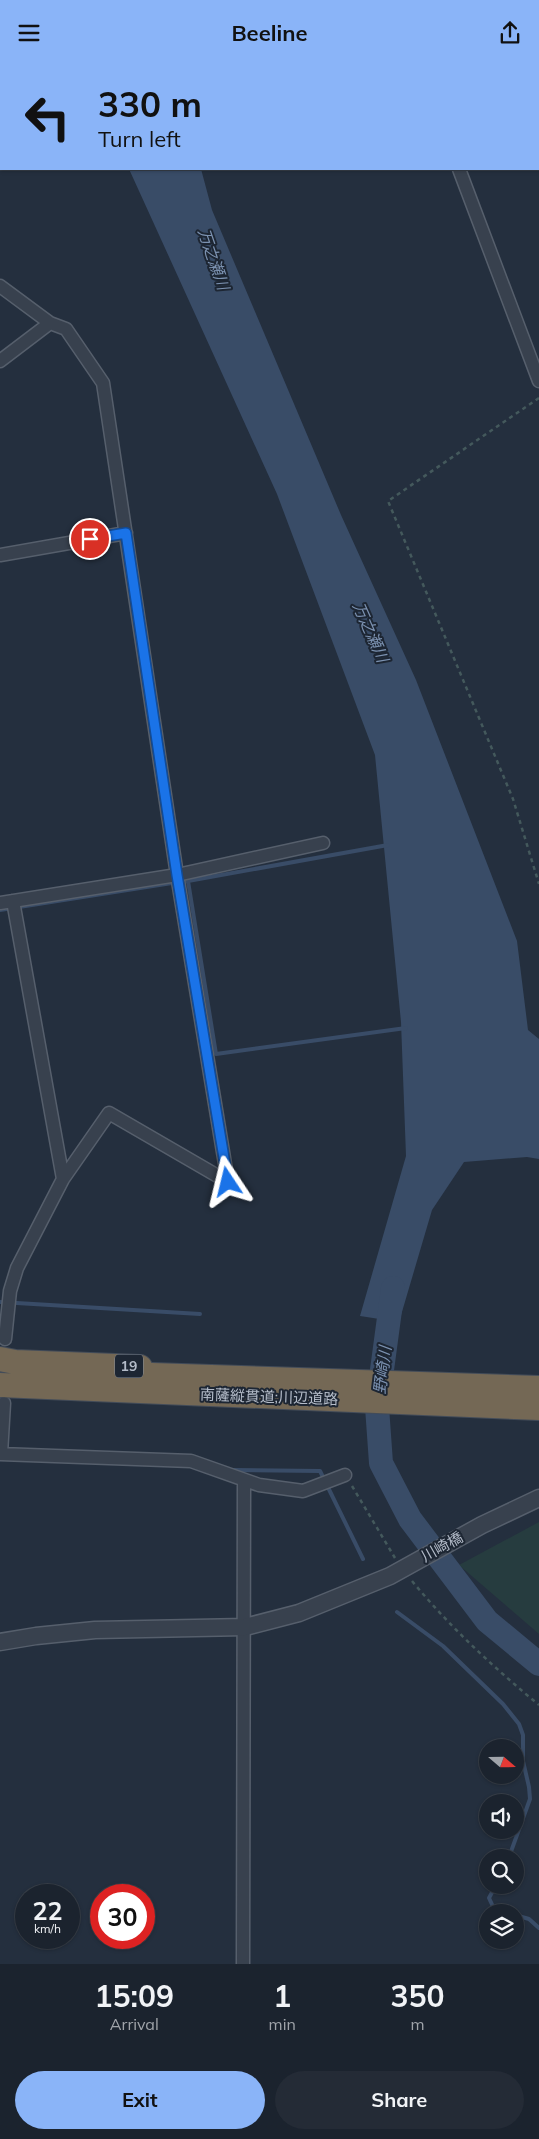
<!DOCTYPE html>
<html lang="en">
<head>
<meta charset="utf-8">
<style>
  body { margin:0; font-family:Mulish,"Noto Sans JP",sans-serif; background:#242b36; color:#f1f3f6; height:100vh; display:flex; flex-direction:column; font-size:19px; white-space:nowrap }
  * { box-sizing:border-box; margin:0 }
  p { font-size:16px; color:#a0a4aa }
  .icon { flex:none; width:28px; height:28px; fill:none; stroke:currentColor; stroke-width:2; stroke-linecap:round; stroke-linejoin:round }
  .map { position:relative; height:1899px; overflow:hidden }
  .details { display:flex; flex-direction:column; background:#1b232e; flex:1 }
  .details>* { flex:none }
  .top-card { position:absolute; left:0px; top:0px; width:540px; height:105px; box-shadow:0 1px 4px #0004,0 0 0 1px #39404a; background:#8ab4f8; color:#111; overflow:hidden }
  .needle { width:32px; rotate:110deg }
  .buttons { position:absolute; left:479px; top:1674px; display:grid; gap:10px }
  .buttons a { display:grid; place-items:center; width:45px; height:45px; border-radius:50%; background:#1b232e; box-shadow:0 1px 4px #0004,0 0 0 1px #39404a; font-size:25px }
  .speed { position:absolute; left:15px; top:1819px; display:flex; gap:10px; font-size:25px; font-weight:700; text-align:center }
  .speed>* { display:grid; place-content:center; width:65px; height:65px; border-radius:50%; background:#1b232e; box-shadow:0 1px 4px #0004,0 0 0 1px #39404a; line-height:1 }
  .speed small { font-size:12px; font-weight:400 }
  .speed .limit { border:8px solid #d22; background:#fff; color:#111 }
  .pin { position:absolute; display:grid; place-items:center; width:42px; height:42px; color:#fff; margin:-21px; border:2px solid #fff; border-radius:50%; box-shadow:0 1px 5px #0007 }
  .me { position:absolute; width:55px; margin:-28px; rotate:350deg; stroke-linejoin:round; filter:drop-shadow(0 0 4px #0008) }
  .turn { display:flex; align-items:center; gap:18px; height:105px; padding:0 15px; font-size:22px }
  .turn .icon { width:65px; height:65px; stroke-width:2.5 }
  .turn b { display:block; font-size:35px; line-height:42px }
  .eta { display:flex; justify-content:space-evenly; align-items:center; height:85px; text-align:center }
  .eta b { font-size:30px; font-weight:700; line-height:35px }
  .cta { display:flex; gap:10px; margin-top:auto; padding:10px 15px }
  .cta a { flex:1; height:58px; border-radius:30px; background:#8ab4f8; color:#111; font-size:20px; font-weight:700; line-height:58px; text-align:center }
  .cta a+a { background:#242b36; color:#f1f3f6 }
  header { display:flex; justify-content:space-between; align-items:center; height:65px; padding:0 15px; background:#8ab4f8; color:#111; font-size:22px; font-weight:700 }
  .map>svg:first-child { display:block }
  .green { fill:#263c3f }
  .water { fill:#394c67 }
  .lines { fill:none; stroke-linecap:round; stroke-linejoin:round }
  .stream { stroke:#394c67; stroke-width:4 }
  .river { stroke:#394c67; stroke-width:24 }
  .minor-casing { stroke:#565f6c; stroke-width:15 }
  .tertiary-casing { stroke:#565f6c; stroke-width:19 }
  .secondary-casing { stroke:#565f6c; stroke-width:21 }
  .motorway-casing { stroke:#434c59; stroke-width:26 }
  .path { stroke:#44595c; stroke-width:2.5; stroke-dasharray:4 4; stroke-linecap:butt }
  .minor { stroke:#38414e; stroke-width:12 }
  .tertiary { stroke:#38414e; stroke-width:16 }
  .secondary { stroke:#465061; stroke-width:19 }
  .motorway { stroke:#746855; stroke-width:24 }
  .route-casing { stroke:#114b97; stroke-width:12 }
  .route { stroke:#1a73e8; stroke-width:9 }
  .labels { text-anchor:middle; stroke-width:4; stroke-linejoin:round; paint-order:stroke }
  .shield { fill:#1d2633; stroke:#878f9c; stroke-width:1 }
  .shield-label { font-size:14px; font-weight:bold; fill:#b4bcc9 }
  .street-label { font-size:15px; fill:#b4bcc9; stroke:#1d2633 }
  .water-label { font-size:16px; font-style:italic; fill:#7c92b1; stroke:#1d2633 }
</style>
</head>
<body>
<header><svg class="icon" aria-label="menu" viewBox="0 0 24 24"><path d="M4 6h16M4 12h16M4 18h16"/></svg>Beeline<svg class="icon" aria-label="share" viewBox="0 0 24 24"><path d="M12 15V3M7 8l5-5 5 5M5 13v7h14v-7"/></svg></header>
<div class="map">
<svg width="539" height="1899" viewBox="0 0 539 1899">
  <rect width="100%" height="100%" fill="#242f3e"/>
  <path class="green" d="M 539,1457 L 539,1569 L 459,1500 Z"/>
  <path class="water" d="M 129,104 L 201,104 L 212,145 L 341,450 L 416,615 L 517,876 L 528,965 L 539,974 L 539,1094 L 527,1092 L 464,1097 L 432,1145 L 399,1257 L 360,1251 L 406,1091 L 401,957 L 375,690 L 277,429 Z"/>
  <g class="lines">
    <path class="stream" d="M 188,816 L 388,780
      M 182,817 L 188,816 L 216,989 L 406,963
      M 0,845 L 172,818
      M 0,1237 L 200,1249
      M 233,1405 L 320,1406 L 363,1494
      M 397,1547 L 443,1581 L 503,1639 L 519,1659 L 523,1670 L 523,1696 L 529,1722 L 530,1734 L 509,1792
      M 496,1820 L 489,1833 L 495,1846 L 502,1848
      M 515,1850 L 529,1854 L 539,1863"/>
    <path class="river" d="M 393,1223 L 377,1342 L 381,1398 L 410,1454 L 487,1556 L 539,1599"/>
    <defs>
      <path id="minor" d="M 459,104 L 539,316
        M 0,221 L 50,258 L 66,264 L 103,318 L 177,810 L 228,1117 L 109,1048 L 63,1114 L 17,1203 L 10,1226 L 5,1274
        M 0,296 L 50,258
        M 0,490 L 126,468
        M 13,836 L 63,1114
        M 0,838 L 177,810 L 323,778
        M 0,1389 L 191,1396 L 259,1420 L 303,1426 L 345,1410
        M 1,1389 L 4,1338
        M 243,1899 L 244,1416"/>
      <path id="tertiary" d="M 0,1577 L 36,1571 L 95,1565 L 245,1562 L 299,1548 L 390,1511 L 482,1460 L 539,1433"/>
      <path id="secondary" d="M 379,0 L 383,1"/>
      <path id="motorway" d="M 0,1294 L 15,1297 L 140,1302
        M 122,1309 L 539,1323
        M 0,1320 L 539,1343"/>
    </defs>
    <use href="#minor" class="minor-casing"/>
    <use href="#tertiary" class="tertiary-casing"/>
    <use href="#secondary" class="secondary-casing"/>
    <use href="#motorway" class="motorway-casing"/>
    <path class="path" d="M 539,333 L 388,436 L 513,734 L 539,819
      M 352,1421 L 395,1493
      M 412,1516 C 450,1562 493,1602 539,1640"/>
    <use href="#minor" class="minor"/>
    <use href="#tertiary" class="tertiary"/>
    <use href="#secondary" class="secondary"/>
    <use href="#motorway" class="motorway"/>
  </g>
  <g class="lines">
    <defs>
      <path id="route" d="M 90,474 L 126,468 L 177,810 L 228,1117"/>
    </defs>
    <use href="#route" class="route-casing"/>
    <use href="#route" class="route"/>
  </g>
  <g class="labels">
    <rect class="shield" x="115" y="1289.5" width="28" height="23" rx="4"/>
    <g class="shield-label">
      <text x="129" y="1306">19</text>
    </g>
    <g class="street-label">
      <text transform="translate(269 1332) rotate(2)" y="5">南薩縦貫道;川辺道路</text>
      <text transform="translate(442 1482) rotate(-29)" y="5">川崎橋</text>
    </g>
    <g class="water-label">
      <text transform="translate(214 194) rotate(71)" y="6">万之瀬川</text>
      <text transform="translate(371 567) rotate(66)" y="6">万之瀬川</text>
      <text transform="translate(382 1305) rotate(-83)" y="6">野崎川</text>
    </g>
  </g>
</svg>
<div class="buttons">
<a><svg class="needle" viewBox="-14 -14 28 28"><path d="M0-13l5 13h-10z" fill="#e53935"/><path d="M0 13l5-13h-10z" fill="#a0a4aa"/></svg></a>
<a><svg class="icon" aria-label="sound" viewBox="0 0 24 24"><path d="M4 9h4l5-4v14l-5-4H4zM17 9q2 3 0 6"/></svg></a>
<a><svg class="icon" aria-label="search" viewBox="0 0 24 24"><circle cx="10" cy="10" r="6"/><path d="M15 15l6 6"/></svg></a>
<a><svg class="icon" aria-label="layers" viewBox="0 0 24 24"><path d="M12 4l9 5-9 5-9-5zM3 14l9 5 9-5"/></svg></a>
</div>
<div class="speed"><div>22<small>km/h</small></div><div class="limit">30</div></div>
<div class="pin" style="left:90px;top:474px;background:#d93025"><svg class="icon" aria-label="arrive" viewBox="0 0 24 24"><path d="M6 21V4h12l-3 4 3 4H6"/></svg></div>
<svg class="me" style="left:228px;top:1117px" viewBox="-20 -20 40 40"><path d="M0-17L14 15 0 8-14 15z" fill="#1a73e8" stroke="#fff" stroke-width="4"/></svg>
<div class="top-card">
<div class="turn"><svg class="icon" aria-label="left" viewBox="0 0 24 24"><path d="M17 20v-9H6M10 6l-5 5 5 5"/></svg><div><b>330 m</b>Turn left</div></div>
</div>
</div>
<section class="details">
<div class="eta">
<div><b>15:09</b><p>Arrival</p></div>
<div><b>1</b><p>min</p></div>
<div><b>350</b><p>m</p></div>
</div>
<div class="cta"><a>Exit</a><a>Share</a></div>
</section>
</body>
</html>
